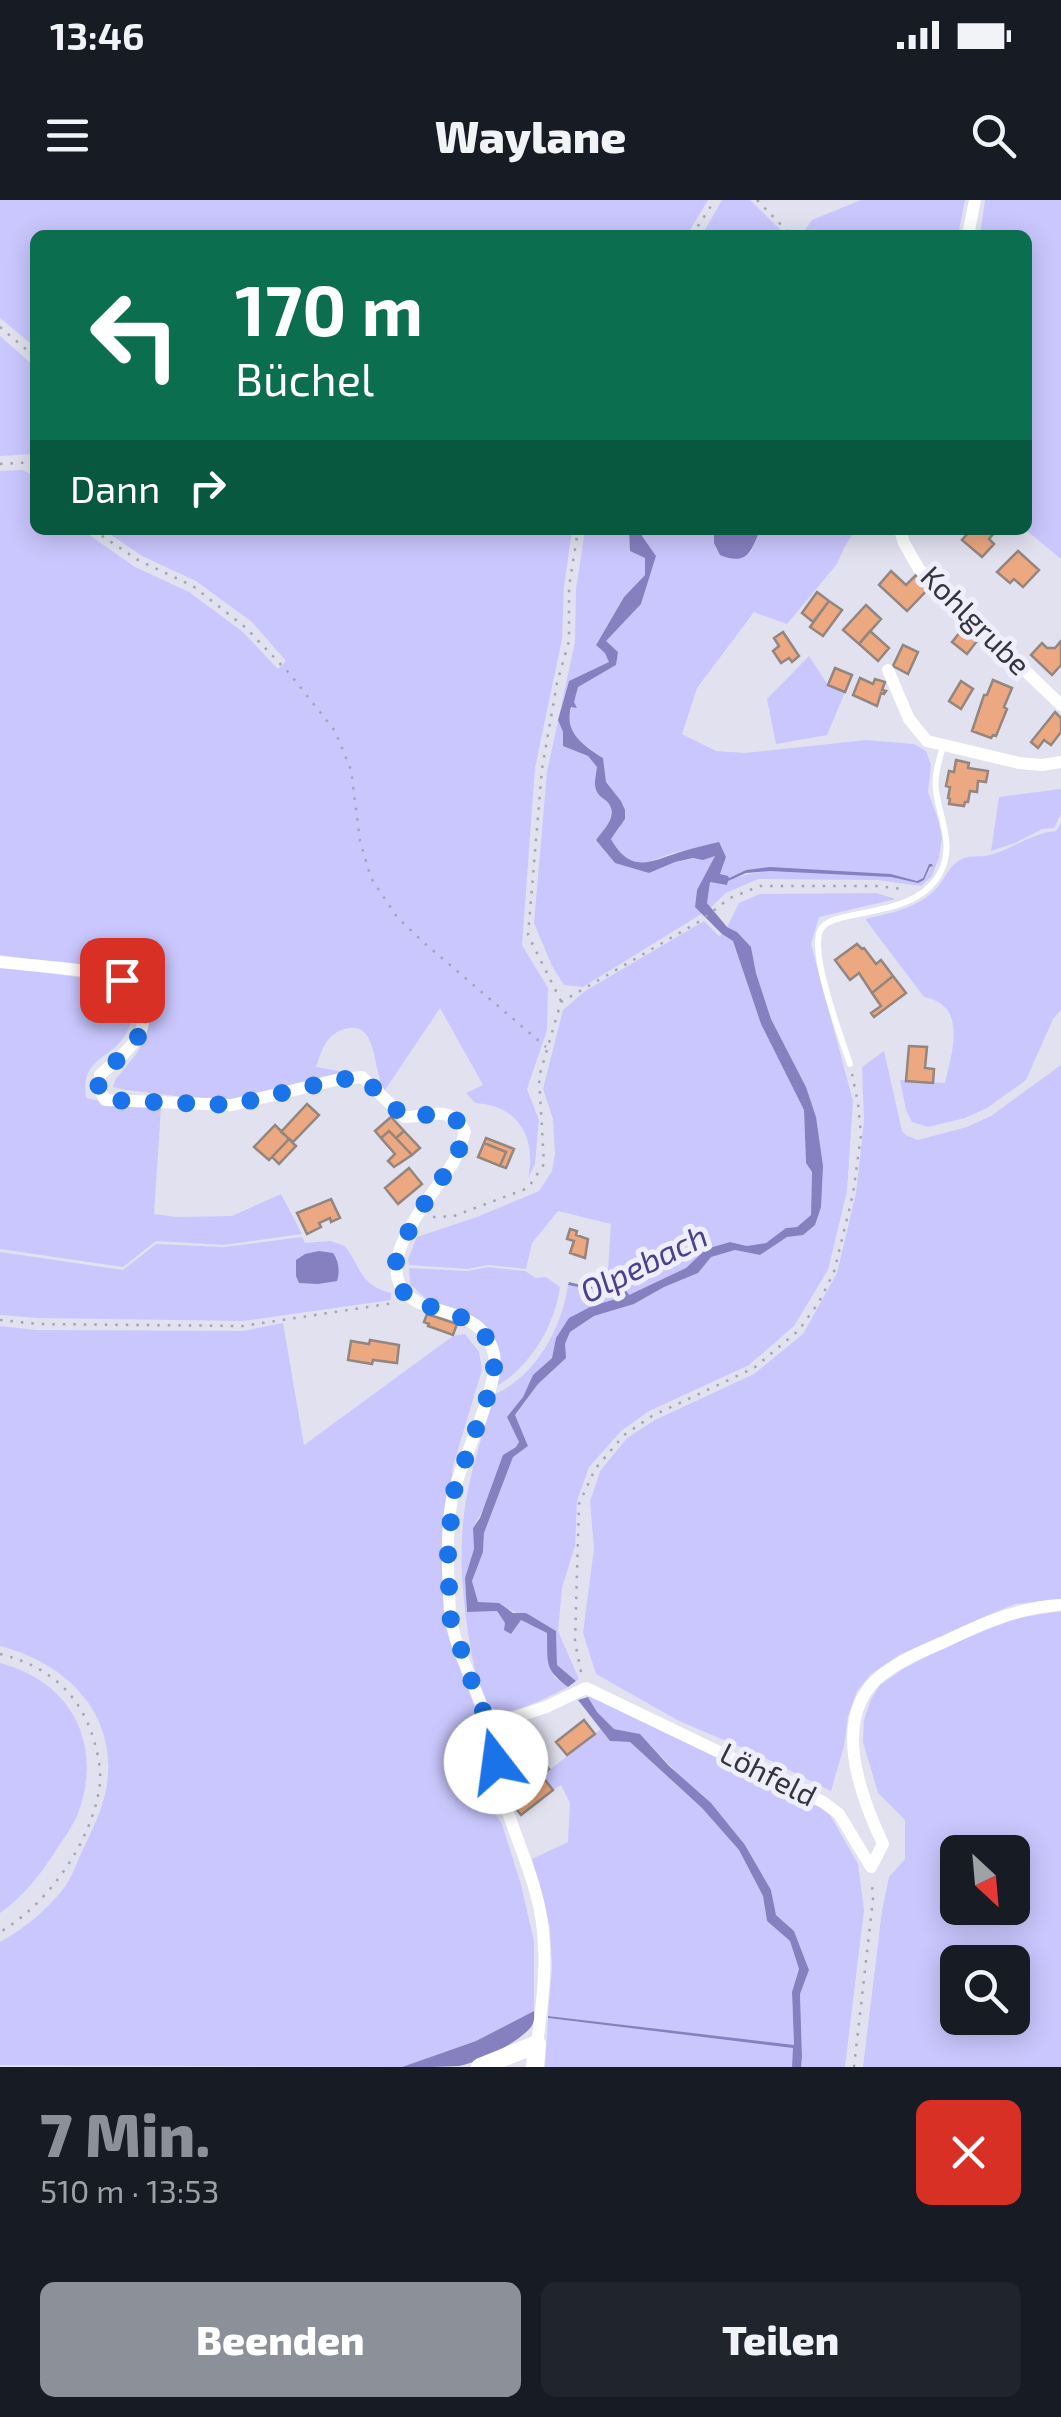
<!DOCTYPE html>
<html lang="de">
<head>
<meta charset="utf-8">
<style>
  body { margin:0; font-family:"Exo 2",sans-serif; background:#20242c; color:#f1f3f6; height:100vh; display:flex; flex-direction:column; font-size:38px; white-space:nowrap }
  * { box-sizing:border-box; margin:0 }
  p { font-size:32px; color:#9ea1a6 }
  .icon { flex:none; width:55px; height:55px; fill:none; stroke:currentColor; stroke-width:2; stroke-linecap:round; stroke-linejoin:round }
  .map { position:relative; height:1867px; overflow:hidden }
  .panel { display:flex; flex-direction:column; background:#171b24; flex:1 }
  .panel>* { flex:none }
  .hud { position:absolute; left:30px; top:30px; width:1002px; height:305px; border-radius:15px; box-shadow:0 5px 25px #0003; background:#0b6e4f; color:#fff; overflow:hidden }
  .needle { width:65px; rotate:154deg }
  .tools { position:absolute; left:940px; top:1635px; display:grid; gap:20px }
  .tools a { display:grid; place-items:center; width:90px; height:90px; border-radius:15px; background:#171b24; box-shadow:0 5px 25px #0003; font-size:50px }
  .pin { position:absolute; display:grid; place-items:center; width:85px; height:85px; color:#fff; margin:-42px; border-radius:20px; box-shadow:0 5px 15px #0006 }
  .me { position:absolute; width:110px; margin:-55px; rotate:345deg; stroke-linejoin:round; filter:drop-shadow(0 0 8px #0008) }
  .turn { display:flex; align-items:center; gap:35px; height:210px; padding:0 40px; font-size:45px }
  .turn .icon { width:130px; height:130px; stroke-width:2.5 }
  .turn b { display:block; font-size:70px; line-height:85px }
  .then { display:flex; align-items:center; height:95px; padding:0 40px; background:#0003; gap:20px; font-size:38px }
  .round { display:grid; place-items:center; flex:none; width:105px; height:105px; border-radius:15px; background:#20242c }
  .headline { display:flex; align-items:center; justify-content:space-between; height:170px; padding:0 40px }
  h1 { font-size:60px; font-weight:800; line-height:75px; color:#8c9099 }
  .cta { display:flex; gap:20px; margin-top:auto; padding:20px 40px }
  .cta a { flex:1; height:115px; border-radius:15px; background:#8c9099; color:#fff; font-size:40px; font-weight:800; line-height:115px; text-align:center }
  .cta a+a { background:#20242c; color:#f1f3f6 }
  .status { display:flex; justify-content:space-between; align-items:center; height:70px; padding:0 50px; background:#171b24; direction:ltr }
  .status svg { height:28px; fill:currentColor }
  header { display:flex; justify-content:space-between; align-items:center; height:130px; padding:0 40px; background:#171b24; font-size:45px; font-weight:800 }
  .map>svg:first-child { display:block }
  .green { fill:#cac7fe; fill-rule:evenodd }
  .water { fill:#867fc0 }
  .building { fill:#eca881; stroke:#94857e; stroke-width:2.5 }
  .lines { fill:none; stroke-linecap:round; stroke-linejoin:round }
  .path { stroke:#a4a4b0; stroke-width:2.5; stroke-dasharray:2.5 8; stroke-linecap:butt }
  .lane { stroke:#fff; stroke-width:6 }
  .street { stroke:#fff; stroke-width:12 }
  .secondary { stroke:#fff; stroke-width:18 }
  .route { stroke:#1a73e8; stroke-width:18; stroke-dasharray:0 32.4 }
  .labels { text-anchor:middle; stroke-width:10; stroke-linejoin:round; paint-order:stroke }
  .street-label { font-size:30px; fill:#34343a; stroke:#efeefe }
  .water-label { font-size:32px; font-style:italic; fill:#4c3f8e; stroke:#efeefe }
</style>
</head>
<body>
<div class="status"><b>13:46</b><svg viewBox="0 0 49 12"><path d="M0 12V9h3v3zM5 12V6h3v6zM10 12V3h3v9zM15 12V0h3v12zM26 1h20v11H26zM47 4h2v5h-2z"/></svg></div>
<header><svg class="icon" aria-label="menu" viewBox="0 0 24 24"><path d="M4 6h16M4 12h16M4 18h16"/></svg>Waylane<svg class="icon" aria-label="search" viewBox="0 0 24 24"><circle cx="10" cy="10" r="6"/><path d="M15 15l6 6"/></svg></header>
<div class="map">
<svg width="1061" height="1867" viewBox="0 0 1061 1867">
  <rect width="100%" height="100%" fill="#e2e1f0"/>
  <path class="green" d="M 0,0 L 708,0 L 687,35 L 35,35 L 35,147 L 0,118 Z
    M 722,0 L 750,0 L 786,35 L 702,35 Z
    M 861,0 L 965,0 L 958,35 L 801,35 L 812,20 Z
    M 985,0 L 1061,0 L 1061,359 L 1026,330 L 1028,35 L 980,35 Z
    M 0,136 L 35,167 L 35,253 L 32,254 L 0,256 Z
    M 22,270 L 35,276 L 35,330 L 82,330 L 135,367 L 189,392 L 243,432 L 278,469 L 286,461 L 252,422 L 196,381 L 142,356 L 104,330 L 572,330 L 564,387 L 562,439 L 535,568 L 522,745 L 548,788 L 547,830 L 527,889 L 539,920 L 535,964 L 528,978 C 537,938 518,905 475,903 L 466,893 L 483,885 L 440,808 L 385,890 C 372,873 379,819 345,829 C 326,834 322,850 316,867 L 345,872 C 311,878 279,895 245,898 C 208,902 163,894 126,890 L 113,887 L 115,880 L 137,853 L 147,834 L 148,808 L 140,787 L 120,771 L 0,755 L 0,271 Z
    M 585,330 L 629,330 L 631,351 L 645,358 L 645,375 L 624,397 L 596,444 L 605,452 L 610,462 L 569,481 L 558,520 L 563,532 L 563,546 L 588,556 L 597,567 C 596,575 593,585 597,592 C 601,598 605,598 609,604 C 618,617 603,630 596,640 L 649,673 L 675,662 L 716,654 L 697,690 L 695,707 L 703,713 L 583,787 L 564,785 L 552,766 L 534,723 L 547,572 L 575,442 L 576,389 Z
    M 641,330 L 714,330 L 716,348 L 725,357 L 751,352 L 760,330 L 855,330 L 844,348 L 837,364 L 787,424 L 754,412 L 697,488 L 682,534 L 716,551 L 746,553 L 866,540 L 914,544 L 926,551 L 931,565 L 928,592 L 938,619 L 942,638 L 939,657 L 932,676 L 921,686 L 877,680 L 758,679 L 726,693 L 710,708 L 707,703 L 710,681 C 732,681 750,671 773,671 C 810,671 848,673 885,676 C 900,678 909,683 924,680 L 933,664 L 929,664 L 922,678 L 918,681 L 891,674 L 746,670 L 728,678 L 720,675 L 726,657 C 714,655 698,648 686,650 C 652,655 636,682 611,639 L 620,628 L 621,601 L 606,582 L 603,558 L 574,537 L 569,517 L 577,487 L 616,465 L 605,441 L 641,404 L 656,356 L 642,336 Z
    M 809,456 L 828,485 L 845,492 L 827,535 L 776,544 L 767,499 Z
    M 1061,589 L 1061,614 L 1054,628 L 1042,629 L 1015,643 L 991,651 L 999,597 Z
    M 1061,623 L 1061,810 L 1053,819 L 1026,880 L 987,908 L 965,918 L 928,927 L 912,922 L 906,910 L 900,880 L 945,883 C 952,852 968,805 924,797 L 865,719 C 891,713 916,709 936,689 C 945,679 948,667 960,660 C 970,654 979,658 990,655 C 1013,649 1031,633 1056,631 Z
    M 876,693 L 896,699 L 819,717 L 811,744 L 853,901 L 847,991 L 828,1070 L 794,1126 L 749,1165 L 649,1211 L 621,1231 L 589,1267 L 577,1301 L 575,1346 L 562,1388 L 558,1431 L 579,1479 L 576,1481 L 557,1465 L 556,1431 C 530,1420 506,1404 478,1402 L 472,1381 L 483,1352 L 484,1333 L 513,1256 L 528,1246 L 515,1216 L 538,1184 L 565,1158 L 565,1144 L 570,1132 L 594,1116 L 634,1104 L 664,1087 L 698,1073 L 710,1057 L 735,1050 L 760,1055 L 787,1037 L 815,1025 L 806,887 L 771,819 L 756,773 L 751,747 L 737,732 L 727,727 L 739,703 L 760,694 Z
    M 704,721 L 719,736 L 722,734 L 733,741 L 761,824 L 804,910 L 806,963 L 812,972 L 811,1015 L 797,1027 L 786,1028 L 766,1043 L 747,1046 L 730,1042 L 706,1049 L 686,1068 L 629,1095 L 624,1087 L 607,1085 L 611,1024 L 558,1011 L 532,1043 L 526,1069 L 488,1065 L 468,1069 L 409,1065 L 408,1059 L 417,1037 L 477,1017 L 539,991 L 552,971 L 555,954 L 553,919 L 543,889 L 563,810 L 585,791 Z
    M 0,767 L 100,780 C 105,781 111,782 115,785 C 136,797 136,824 121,841 C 113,851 99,857 91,868 C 84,878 85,887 86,898 L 113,904 L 161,908 L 154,1014 L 176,1017 L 232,1016 L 281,994 L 302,1034 L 224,1045 L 156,1041 L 123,1067 L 0,1049 Z
    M 884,851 L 902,931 L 907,936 L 918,940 L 967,927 L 991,916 L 1061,865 L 1061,1399 L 1015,1404 L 986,1416 L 899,1455 L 871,1474 L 857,1491 L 848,1516 L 844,1546 L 831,1591 L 757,1554 L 679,1521 L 596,1474 L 583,1433 L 594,1348 L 590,1302 L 600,1271 L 627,1238 L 655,1220 L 754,1174 L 803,1134 L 837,1073 L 856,993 L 864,921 L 862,867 Z
    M 302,1037 L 305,1043 L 330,1041 L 345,1046 C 362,1069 360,1085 391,1093 L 391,1100 L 243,1121 L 38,1118 L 0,1115 L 0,1052 L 123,1070 L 156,1044 L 224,1047 Z
    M 488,1067 L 525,1071 L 536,1078 L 546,1077 L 560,1087 C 555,1125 530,1167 497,1186 L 500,1176 L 495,1147 L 488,1131 L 427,1100 L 410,1084 L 409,1068 L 468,1071 Z
    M 568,1085 L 589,1089 L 613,1087 L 622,1089 L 626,1096 L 592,1106 L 556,1138 L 552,1158 L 533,1175 L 523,1197 L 508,1217 L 519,1242 L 473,1328 L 474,1349 L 465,1378 L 467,1412 L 497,1411 L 505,1423 L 521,1420 L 547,1433 L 554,1477 L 568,1487 C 553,1494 510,1518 495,1510 C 481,1502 476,1476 473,1461 C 464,1413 458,1363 464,1314 C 469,1274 483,1233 495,1194 C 536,1176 562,1128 568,1085 Z
    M 283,1123 L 304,1245 L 453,1136 L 465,1134 L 479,1152 L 482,1170 L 453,1266 L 447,1324 L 459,1461 L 479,1520 L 466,1529 L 467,1533 L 451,1545 L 502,1624 L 521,1685 L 534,1741 L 534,1811 L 476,1841 L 402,1867 L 0,1865 L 0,1742 C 24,1729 47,1710 64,1688 C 72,1677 78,1660 84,1647 C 93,1629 102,1609 106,1590 C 120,1515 67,1463 0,1446 L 0,1126 L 36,1130 L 243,1131 Z
    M 1061,1411 L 1061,1867 L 863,1867 L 882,1711 L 889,1677 L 905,1659 L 905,1620 L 878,1593 L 863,1542 L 864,1520 L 871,1499 L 880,1485 L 903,1469 L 941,1449 L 988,1429 L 1019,1418 ZM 958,1652 L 1012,1652 L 1012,1708 L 958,1708 ZM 958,1762 L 1012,1762 L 1012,1818 L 958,1818 Z
    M 0,1463 C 70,1481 103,1542 79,1611 C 74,1625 64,1638 56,1650 C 42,1673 22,1698 0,1713 Z
    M 590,1496 L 809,1600 L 829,1613 L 858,1664 L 864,1710 L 845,1867 L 801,1867 L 802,1857 L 800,1794 L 809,1770 L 794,1731 L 776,1715 L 771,1690 L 745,1645 L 640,1534 L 614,1529 L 597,1512 L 588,1497 Z
    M 601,1529 L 610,1541 L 630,1542 L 702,1608 L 739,1650 L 763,1696 L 767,1721 L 790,1741 L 799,1769 L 792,1792 L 794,1846 L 548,1816 L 552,1768 L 550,1728 L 532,1659 L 568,1642 L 570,1603 L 561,1585 L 553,1590 L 542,1576 Z
    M 548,1818 L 794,1848 L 792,1867 L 545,1867 Z"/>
  <path class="water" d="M 629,330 L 641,330 L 642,336 L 656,356 L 641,404 L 606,441 L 618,452 L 616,465 L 578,487 L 574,502 L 577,508 L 571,507 C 564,533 583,545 603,558 L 606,582 L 621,601 L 625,610 L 625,619 L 611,639 C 630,673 648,663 680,652 C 693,648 706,645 719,642 L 726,657 L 720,674 L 728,676 L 729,678 L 746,670 L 770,667 L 891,674 L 917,681 L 923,678 L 929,664 L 932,664 L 933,666 L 930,667 L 924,680 L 918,683 L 891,677 L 770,671 L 746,673 L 728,681 L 727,685 L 710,682 L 707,703 L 727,727 L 737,732 L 751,747 L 756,773 L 771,819 L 806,887 L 816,917 L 823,966 L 821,1007 L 815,1025 L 803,1035 L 787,1037 L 760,1055 L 735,1050 L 711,1057 L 698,1073 L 664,1087 L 634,1104 L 594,1116 L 570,1132 L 565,1144 L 566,1158 L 538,1184 L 515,1215 L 528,1246 L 513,1257 L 484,1333 L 483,1352 L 472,1381 L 478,1402 L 499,1403 L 513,1413 L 526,1413 L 556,1431 L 557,1465 L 576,1481 L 568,1487 C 543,1468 548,1462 547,1433 L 521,1420 L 511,1434 L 504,1430 L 505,1423 L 497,1411 L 467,1412 L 465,1378 L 474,1349 L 473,1328 L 480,1318 L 503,1255 L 516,1247 L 519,1242 L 507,1217 L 523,1197 L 533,1175 L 552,1158 L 556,1138 L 569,1118 L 592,1106 L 626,1096 L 622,1089 L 613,1087 L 589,1089 L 568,1085 L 569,1082 L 589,1087 L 614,1085 L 624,1087 L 629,1095 L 686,1068 L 706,1049 L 730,1042 L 747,1046 L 766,1043 L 786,1028 L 797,1027 L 811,1015 L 812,972 L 806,963 L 804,910 L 761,824 L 733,741 L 722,734 L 695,707 L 697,690 L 715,656 L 703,660 L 693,658 L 675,662 L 649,673 L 615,663 L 596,640 C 603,630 618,617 609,604 C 605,598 601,599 597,592 C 593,585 596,575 597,567 L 588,556 L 563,546 L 563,532 L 558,520 L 569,481 L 609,462 L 605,453 L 596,445 L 624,397 L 645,375 L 645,358 L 630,351 Z
    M 714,330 L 760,330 C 751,352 747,366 720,355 L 714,343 Z
    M 319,1051 L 333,1053 C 339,1061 340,1072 337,1081 L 318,1084 L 299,1083 L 296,1076 L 296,1060 L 305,1054 Z
    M 588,1497 L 597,1512 L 614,1529 L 640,1534 L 669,1566 L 711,1603 L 745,1645 L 771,1690 L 776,1715 L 794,1731 L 809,1770 L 800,1794 L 802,1857 L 801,1867 L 792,1867 L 793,1848 L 548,1818 L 548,1816 L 794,1845 L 792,1792 L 799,1769 L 790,1741 L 767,1721 L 763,1696 L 739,1650 L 702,1608 L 630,1542 L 610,1541 L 578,1500 Z
    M 534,1811 C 534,1819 535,1821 531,1827 C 518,1843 479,1862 459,1866 C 442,1867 420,1867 402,1867 L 476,1841 Z"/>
  <path class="building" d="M 971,330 L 991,330 L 994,333 L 989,339 L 994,344 L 982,357 L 962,340 Z
    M 1018,351 L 1039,370 L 1023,387 L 1014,379 L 1010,383 L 997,372 Z
    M 891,371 L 906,385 L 916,375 L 930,387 L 907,411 L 879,385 Z
    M 817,392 L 829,401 L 813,422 L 802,413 Z
    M 829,401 L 842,410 L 823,436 L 810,427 Z
    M 866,405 L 881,419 L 859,444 L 843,430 Z
    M 965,426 L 980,437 L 967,454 L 952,442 Z
    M 870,431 L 889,448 L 878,461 L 859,444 Z
    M 783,432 L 799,456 L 792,462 L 789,458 L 781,463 L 773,451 L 779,446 L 774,438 Z
    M 1061,441 L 1061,465 L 1052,475 L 1031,455 L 1042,443 L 1047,448 L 1055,448 Z
    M 903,445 L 918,452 L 908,474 L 893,466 Z
    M 835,468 L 852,475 L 845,492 L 828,485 Z
    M 860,478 L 873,484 L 875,479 L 885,482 L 882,490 L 886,491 L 884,494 L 881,493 L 877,506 L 853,495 Z
    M 993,480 L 1012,488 L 1004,507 L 1007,509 L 996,536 L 993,535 L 991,538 L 972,531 L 984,495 L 987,495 Z
    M 961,481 L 973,489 L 961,509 L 949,501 Z
    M 1055,512 L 1061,518 L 1061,532 L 1051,545 L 1044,540 L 1038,548 L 1031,542 Z
    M 956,560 L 969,563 L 968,568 L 988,571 L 986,582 L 978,581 L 977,592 L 970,591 L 968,602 L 965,602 L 964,606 L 949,604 L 950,599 L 948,598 L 950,587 L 946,586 L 949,571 L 954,572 Z
    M 857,744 L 862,749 L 864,748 L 876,764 L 881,760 L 893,776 L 872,793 L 859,773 L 850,780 L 835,760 Z
    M 893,776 L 906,793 L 874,817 L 871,813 L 881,806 L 872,793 Z
    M 909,846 L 927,847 L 925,868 L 934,869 L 933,883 L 906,881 Z
    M 307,904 L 319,915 L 293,942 L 281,932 Z
    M 391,917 L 404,931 L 396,938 L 389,931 L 381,938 L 375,931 Z
    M 275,925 L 289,939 L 269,960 L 254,947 Z
    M 389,931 L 412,955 L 394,967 L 388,961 L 395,954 L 381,938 Z
    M 404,931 L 420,948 L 412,955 L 396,938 Z
    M 486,938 L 514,949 L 506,968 L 500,966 L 506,952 L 484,943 Z
    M 289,939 L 296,946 L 279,964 L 272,957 Z
    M 484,943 L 506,952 L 500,966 L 478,957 Z
    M 409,968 L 422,984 L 398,1004 L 385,988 Z
    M 331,999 L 340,1018 L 331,1022 L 330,1018 L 319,1023 L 321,1027 L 307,1034 L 297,1013 Z
    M 570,1029 L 577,1031 L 576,1035 L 588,1039 L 585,1058 L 570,1053 L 574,1041 L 567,1039 Z
    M 427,1114 L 457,1124 L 453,1135 L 428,1126 L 429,1124 L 424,1122 Z
    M 370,1140 L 399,1145 L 397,1163 L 373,1160 L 372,1164 L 348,1160 L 351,1141 L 369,1144 Z
    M 584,1520 L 595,1534 L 567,1555 L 556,1542 Z
    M 517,1529 L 549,1569 L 533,1582 L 529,1577 L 531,1575 L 502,1541 Z
    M 467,1533 L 476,1545 L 460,1557 L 451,1545 Z
    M 541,1575 L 553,1590 L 521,1615 L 510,1601 Z"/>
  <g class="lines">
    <path class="path" d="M 757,0 L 791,35
      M 692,35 L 715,0
      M 0,127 L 35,157
      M 0,264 L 35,262
      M 93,330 L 138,360 L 193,386 L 245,427 L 289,473 L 335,531 L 351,570 L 360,641 L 371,678 L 397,717 L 422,741 L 546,847
      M 561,801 L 528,735 L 542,569 L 557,483 L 569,441 L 569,387 L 578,330
      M 433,1017 L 454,1016 L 528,988 L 544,964 L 539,877 L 561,802 L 700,721 L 730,698 L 760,686 L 878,686 L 903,689
      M 0,1120 L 38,1124 L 243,1126 L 394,1103
      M 0,1454 C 49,1466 82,1495 95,1544 C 99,1558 102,1576 99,1590 C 90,1644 47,1705 0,1732
      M 581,1472 L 575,1442 L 579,1304 L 595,1269 L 624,1235 L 652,1216 L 754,1168 L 799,1130 L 819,1102 L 834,1072 L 853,994 L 861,935 L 858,903 L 852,874
      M 854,1867 L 873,1699 L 872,1683"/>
    <path class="lane" d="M 850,864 C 841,837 810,755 820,731 C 830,706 914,722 940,673 C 955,645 940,620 936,591 C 934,576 939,560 943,546"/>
    <path class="street" d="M 968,35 L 975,0
      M 900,330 L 904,343 L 919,369 L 1061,505
      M 888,470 L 909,519 L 927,541 L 1019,563 L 1042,565 L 1061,562
      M 0,762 C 22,765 110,770 123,780 C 128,785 133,794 137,800 C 158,831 121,856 100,875 L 99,889 L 105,900 L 232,905 L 336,880 L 362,877 L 404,917 C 432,917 449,903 465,932 C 462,942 459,952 454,961 C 437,991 380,1050 401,1087 C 420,1120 482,1102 494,1154 C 500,1185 463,1257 454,1291 C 445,1322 448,1378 450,1412 C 453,1447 479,1492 489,1526 C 497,1550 497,1576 504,1600 C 517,1643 539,1686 543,1731 C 547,1768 542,1806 537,1844
      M 489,1526 L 546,1507 L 586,1488 L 823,1602 L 839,1614 L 871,1667
      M 871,1667 L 883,1644 C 860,1595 829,1515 883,1474 C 901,1460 923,1451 944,1442 C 981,1424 1019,1407 1061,1405"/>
    <path class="secondary" d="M 480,1867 L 537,1844 L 535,1867"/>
  </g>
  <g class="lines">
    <path class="route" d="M 122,780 C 128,788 138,798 142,807 C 152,836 118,859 100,875 L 98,889 L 106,900 L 232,905 L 336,880 L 362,877 L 404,917 C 432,917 449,903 465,932 L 456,958 L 414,1019 L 396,1061 L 398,1084 L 410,1101 L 454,1113 L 482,1130 L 494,1153 L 494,1178 L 453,1294 L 448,1355 L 450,1417 L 478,1500 L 490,1526 L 496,1562"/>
  </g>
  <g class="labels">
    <g class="street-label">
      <text transform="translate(975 421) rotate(45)" y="10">Kohlgrube</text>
      <text transform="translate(768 1575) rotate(27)" y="10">Löhfeld</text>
    </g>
    <g class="water-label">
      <text transform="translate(644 1064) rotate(-26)" y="11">Olpebach</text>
    </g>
  </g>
</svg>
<div class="tools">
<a><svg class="needle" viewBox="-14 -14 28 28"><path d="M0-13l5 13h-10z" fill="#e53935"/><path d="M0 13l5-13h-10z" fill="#9ea1a6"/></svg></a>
<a><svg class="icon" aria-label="search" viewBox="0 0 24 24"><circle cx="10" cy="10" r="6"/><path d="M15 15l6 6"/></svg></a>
</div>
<div class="pin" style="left:122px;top:780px;background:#d93025"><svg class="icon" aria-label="arrive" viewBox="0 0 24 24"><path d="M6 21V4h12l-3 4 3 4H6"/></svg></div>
<svg class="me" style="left:496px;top:1562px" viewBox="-20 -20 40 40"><circle r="19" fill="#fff"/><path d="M0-13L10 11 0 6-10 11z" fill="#1a73e8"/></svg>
<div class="hud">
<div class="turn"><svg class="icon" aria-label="left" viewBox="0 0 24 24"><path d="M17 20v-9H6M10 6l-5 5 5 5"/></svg><div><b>170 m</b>Büchel</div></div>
<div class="then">Dann<svg class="icon" aria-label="right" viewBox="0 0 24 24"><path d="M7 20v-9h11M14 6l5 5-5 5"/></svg></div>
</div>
</div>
<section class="panel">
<div class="headline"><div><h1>7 Min.</h1><p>510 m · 13:53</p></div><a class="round" style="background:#d93025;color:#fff"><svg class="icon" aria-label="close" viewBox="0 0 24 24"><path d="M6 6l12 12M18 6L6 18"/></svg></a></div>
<div class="cta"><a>Beenden</a><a>Teilen</a></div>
</section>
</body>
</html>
